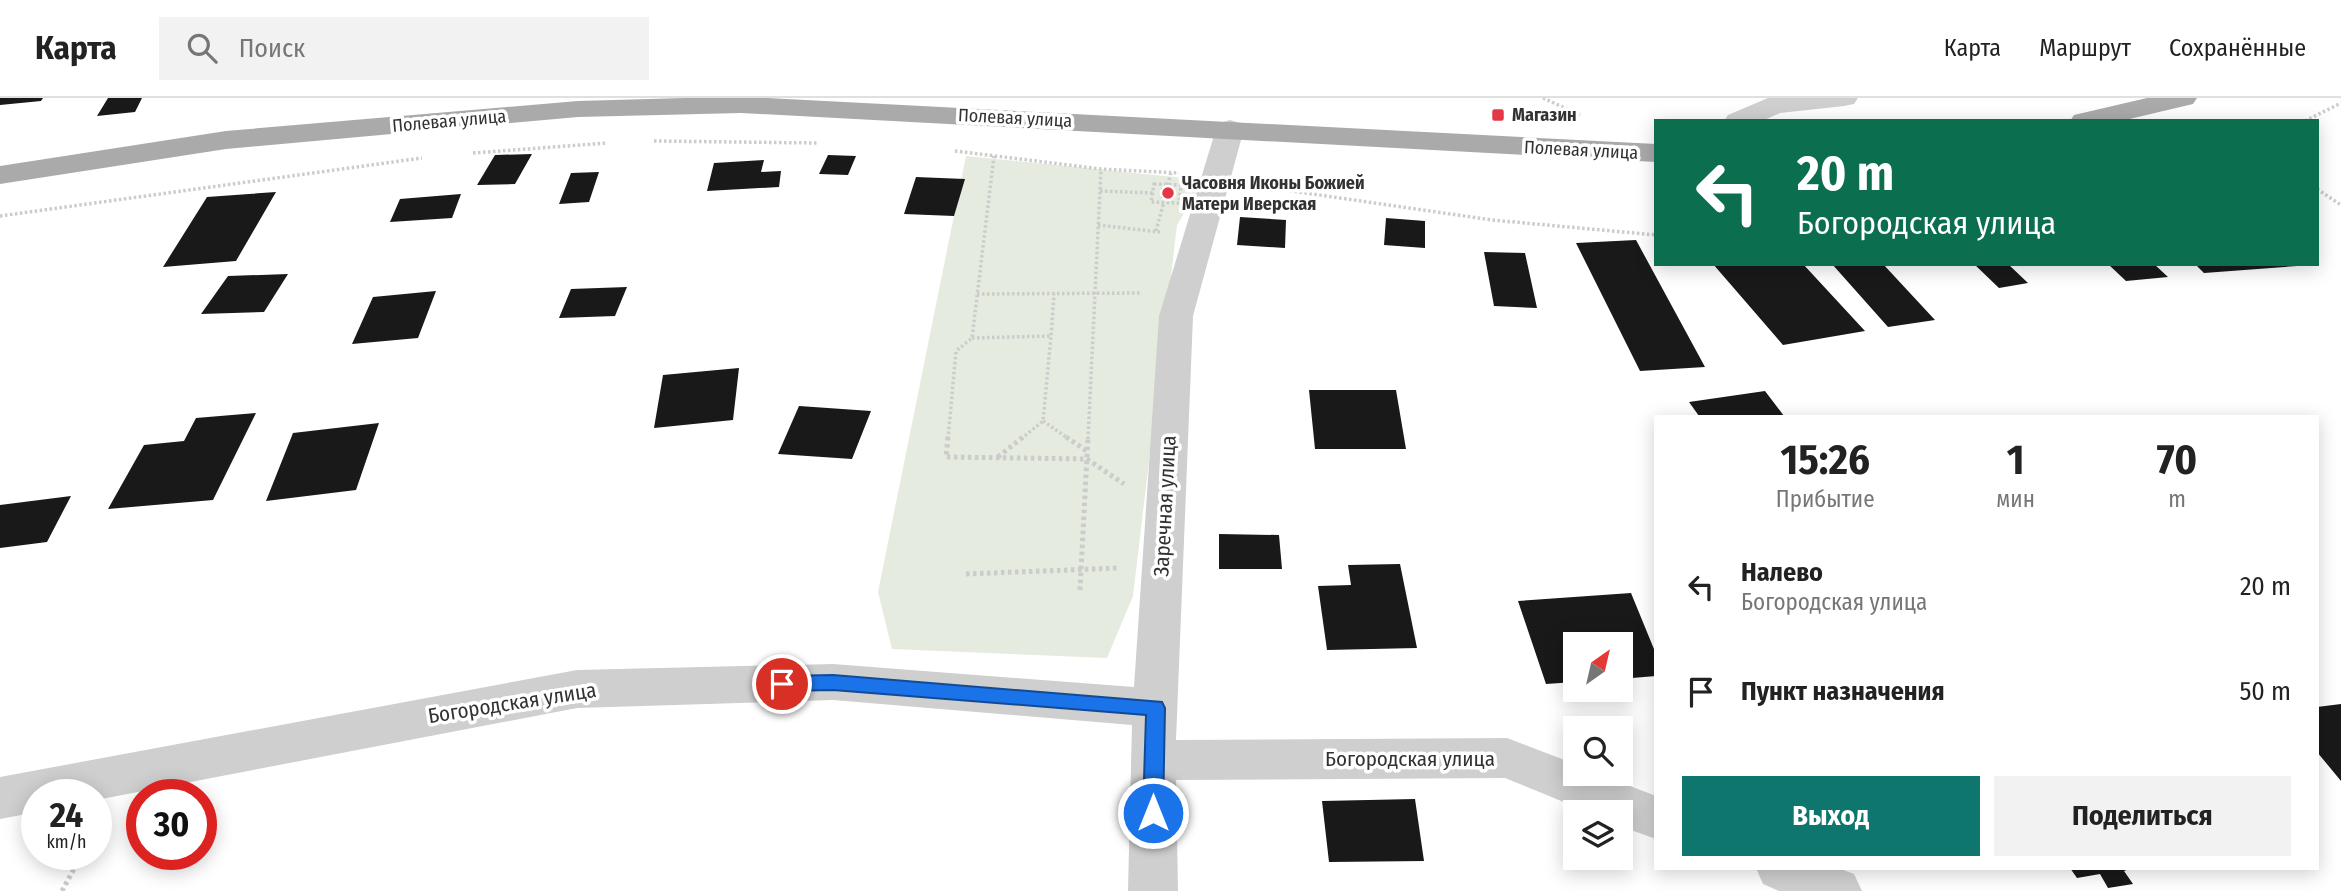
<!DOCTYPE html>
<html lang="ru">
<head>
<meta charset="utf-8">
<style>
  body { margin:0; font-family:"Fira Sans Condensed",sans-serif; background:#f2f2f2; color:#222; height:100vh; display:flex; flex-direction:column; font-size:26px; white-space:nowrap }
  * { box-sizing:border-box; margin:0 }
  p { font-size:23px; color:#767676 }
  .icon { flex:none; width:38px; height:38px; fill:none; stroke:currentColor; stroke-width:2; stroke-linecap:round; stroke-linejoin:round }
  .map { position:relative; flex:1; overflow:hidden }
  .details { position:absolute; left:1654px; top:317px; width:665px; height:455px; display:flex; flex-direction:column; background:#fff; border-radius:0px; box-shadow:0 4px 18px #0003 }
  .details>* { flex:none }
  .top-card { position:absolute; left:1654px; top:21px; width:665px; height:147px; border-radius:0px; box-shadow:0 4px 18px #0003; background:#0b6e4f; color:#fff; overflow:hidden }
  .needle { width:46px; rotate:34deg }
  .buttons { position:absolute; left:1563px; top:534px; display:grid; gap:14px }
  .buttons a { display:grid; place-items:center; width:70px; height:70px; border-radius:0px; background:#fff; box-shadow:0 4px 18px #0003; font-size:35px }
  .speed { position:absolute; left:21px; top:681px; display:flex; gap:14px; font-size:35px; font-weight:700; text-align:center }
  .speed>* { display:grid; place-content:center; width:91px; height:91px; border-radius:50%; background:#fff; box-shadow:0 4px 18px #0003; line-height:1 }
  .speed small { font-size:18px; font-weight:400 }
  .speed .limit { border:10px solid #d22; background:#fff; color:#111 }
  .pin { position:absolute; display:grid; place-items:center; width:60px; height:60px; color:#fff; margin:-30px; border:4px solid #fff; border-radius:50%; box-shadow:0 2px 7px #0007 }
  .me { position:absolute; width:77px; margin:-38px; rotate:0deg; stroke-linejoin:round; filter:drop-shadow(0 0 5px #0008) }
  .turn { display:flex; align-items:center; gap:24px; height:147px; padding:0 28px; font-size:32px }
  .turn .icon { width:91px; height:91px; stroke-width:2.5 }
  .turn b { display:block; font-size:49px; line-height:60px }
  .eta { display:flex; justify-content:space-evenly; align-items:center; height:119px; text-align:center }
  .eta b { font-size:42px; font-weight:700; line-height:49px }
  .action { display:flex; gap:14px; margin-top:auto; padding:14px 28px }
  .action a { flex:1; height:80px; border-radius:0px; background:#0f766e; color:#fff; font-size:28px; font-weight:700; line-height:80px; text-align:center }
  .action a+a { background:#f2f2f2; color:#222 }
  ul { padding:0; list-style:none }
  li { display:flex; align-items:center; gap:21px; height:105px; padding:0 28px }
  li div { flex:1 }
  li b { display:block; font-size:26px }
  li em { font-style:normal }
  header { display:flex; align-items:center; gap:42px; box-sizing:border-box; height:98px; padding:0 35px; background:#fff; border-bottom:2px solid #e0e0e0 }
  header strong { font-size:33px }
  nav { display:flex; gap:38px; margin-inline-start:auto; font-size:24px }
  .search { width:490px; height:63px; background:#f2f2f2; display:flex; align-items:center; gap:18px; box-sizing:border-box; padding:0 24px; border-radius:0px; color:#767676; font-size:26px }
  .map>svg:first-child { display:block }
  .green { fill:#e5ebde }
  .building { fill:#191919 }
  .lines { fill:none; stroke-linecap:round; stroke-linejoin:round }
  .path-far1 { stroke:#ccc; stroke-width:3.5; stroke-dasharray:2.5 2.5; stroke-linecap:butt }
  .path { stroke:#ccc; stroke-width:5; stroke-dasharray:3.5 3.5; stroke-linecap:butt }
  .minor { fill:#cfcfcf; fill-rule:evenodd }
  .major { fill:#aaa; fill-rule:evenodd }
  .route { fill:#1a73e8; stroke:#114b97; stroke-width:2 }
  .poi-dot { fill:#e43846; stroke:#fff; stroke-width:2.5 }
  .labels { text-anchor:middle; stroke-width:7; stroke-linejoin:round; paint-order:stroke }
  .far-poi-label { font-size:18px; font-weight:bold; fill:#323232; stroke:#fff; text-anchor:start }
  .far-street-label { font-size:18px; fill:#323232; stroke:#fff }
  .street-label { font-size:21px; fill:#323232; stroke:#fff }
</style>
</head>
<body>
<header>
<strong>Карта</strong>
<div class="search"><svg class="icon" aria-label="search" viewBox="0 0 24 24"><circle cx="10" cy="10" r="6"/><path d="M15 15l6 6"/></svg>Поиск</div>
<nav><a>Карта</a><a>Маршрут</a><a>Сохранённые</a></nav>
</header>
<div class="map">
<svg width="2341" height="793" viewBox="0 0 2341 793">
  <rect width="100%" height="100%" fill="#fff"/>
  <path class="green" d="M 966,58 L 1204,82 L 1177,127 L 1133,498 L 1107,560 L 892,551 L 878,494 Z"/>
  <path class="building" d="M 0,0 L 43,0 L 41,3 L 0,7 Z
    M 108,0 L 142,0 L 135,14 L 97,18 Z
    M 532,56 L 515,86 L 477,87 L 495,57 Z
    M 828,57 L 856,58 L 848,77 L 819,76 Z
    M 764,62 L 761,74 L 781,73 L 779,89 L 707,93 L 714,65 Z
    M 599,74 L 589,104 L 559,106 L 571,75 Z
    M 916,79 L 965,81 L 954,118 L 904,116 Z
    M 1161,90 L 1174,90 L 1174,100 L 1161,100 Z
    M 276,94 L 236,163 L 163,169 L 207,99 Z
    M 461,96 L 452,120 L 390,124 L 400,101 Z
    M 1240,119 L 1286,122 L 1285,150 L 1237,147 Z
    M 1386,120 L 1425,123 L 1425,150 L 1384,147 Z
    M 1636,142 L 1705,269 L 1640,273 L 1576,145 Z
    M 1484,154 L 1525,155 L 1537,210 L 1494,208 Z
    M 1713,166 L 1803,166 L 1865,233 L 1783,247 Z
    M 1832,166 L 1883,166 L 1935,222 L 1888,229 Z
    M 1974,166 L 2008,166 L 2028,185 L 1999,190 Z
    M 2108,166 L 2154,166 L 2168,179 L 2126,183 Z
    M 2195,166 L 2296,166 L 2297,168 L 2204,175 Z
    M 288,176 L 264,214 L 201,216 L 228,178 Z
    M 627,189 L 615,218 L 559,220 L 571,191 Z
    M 436,193 L 418,240 L 352,246 L 373,199 Z
    M 739,270 L 733,322 L 654,330 L 663,277 Z
    M 1309,292 L 1396,292 L 1406,351 L 1315,351 Z
    M 1765,293 L 1784,318 L 1699,318 L 1689,304 Z
    M 799,308 L 871,313 L 852,361 L 778,356 Z
    M 256,315 L 213,402 L 108,411 L 144,347 L 184,343 L 196,320 Z
    M 379,325 L 356,392 L 266,403 L 293,335 Z
    M 71,398 L 47,444 L 0,450 L 0,407 Z
    M 1219,436 L 1279,437 L 1282,471 L 1219,471 Z
    M 1400,466 L 1417,550 L 1327,552 L 1318,488 L 1351,487 L 1348,467 Z
    M 1631,495 L 1656,556 L 1656,578 L 1620,581 L 1620,546 L 1575,546 L 1575,584 L 1546,586 L 1518,503 Z
    M 2341,606 L 2341,683 L 2317,654 L 2317,609 Z
    M 1415,701 L 1424,763 L 1329,764 L 1322,703 Z
    M 2070,770 L 2132,770 L 2124,773 L 2133,786 L 2108,790 L 2100,776 L 2077,780 Z"/>
  <g class="lines">
    <path class="path-far1" d="M 1543,0 L 1580,17
      M 2305,23 L 2341,5
      M 654,43 L 817,45
      M 955,53 L 1101,71 L 1179,75
      M 473,55 L 607,45
      M 1154,86 L 1181,87 L 1179,105 L 1151,104 Z
      M 1168,87 L 1171,73
      M 1250,87 L 1492,122 L 1656,137
      M 2317,91 L 2341,107
      M 1100,93 L 1153,95
      M 0,118 L 422,60
      M 1098,127 L 1160,134
      M 1156,133 L 1164,104
      M 977,196 L 1141,195
      M 972,240 L 1051,238 L 1054,196
      M 1043,323 L 1069,341
      M 948,341 L 956,253 L 972,240 L 994,58
      M 1021,341 L 1043,323 L 1051,238
      M 1088,341 L 1101,71"/>
    <path class="path" d="M 948,339 L 946,359 L 1087,361 L 1124,386
      M 1066,339 L 1087,353
      M 998,359 L 1023,339
      M 966,476 L 1118,470
      M 1080,492 L 1088,339
      M 62,793 L 82,756"/>
    <path class="minor" d="M 1768,0 L 1858,0 L 1854,6 L 1844,8 L 1780,15 L 1762,23 L 1724,23 L 1728,17 Z
      M 1230,22 L 1240,25 L 1244,31 L 1193,218 L 1176,642 L 1507,640 L 1575,666 L 1575,676 L 1599,676 L 1656,698 L 1656,741 L 1620,728 L 1620,714 L 1588,714 L 1505,680 L 1176,682 L 1178,793 L 1128,793 L 1132,627 L 833,602 L 577,610 L 96,702 L 96,696 L 37,696 L 37,714 L 0,721 L 0,679 L 577,572 L 833,566 L 1134,589 L 1159,218 L 1216,31 L 1220,25 Z
      M 1756,770 L 1838,770 L 1854,776 L 1862,793 L 1779,793 L 1763,786 Z"/>
    <path class="major" d="M 685,0 L 767,0 L 1656,46 L 1656,64 L 741,15 L 578,19 L 226,51 L 0,86 L 0,68 L 226,33 L 578,3 Z
      M 2147,0 L 2197,0 L 2193,6 L 2121,23 L 2070,23 L 2074,17 Z"/>
  </g>
  <path class="route" d="M 833,577 L 1162,604 L 1165,610 L 1163,715 L 1160,721 L 1153,723 L 1146,721 L 1143,715 L 1146,617 L 833,592 L 782,593 L 776,591 L 773,586 L 776,580 L 782,578 Z"/>
  <g class="poi-dot">
    <rect x="1491" y="10" width="14" height="14" rx="3.5"/>
    <circle cx="1168" cy="95" r="7"/>
  </g>
  <g class="labels">
    <g class="far-poi-label">
      <text x="1512" y="23">Магазин</text>
      <text x="1182" y="91">Часовня Иконы Божией<tspan x="1182" dy="21">Матери Иверская</tspan></text>
    </g>
    <g class="far-street-label">
      <text transform="translate(1015 20) rotate(3)" y="6">Полевая улица</text>
      <text transform="translate(449 23) rotate(-5)" y="6">Полевая улица</text>
      <text transform="translate(1581 52) rotate(3)" y="6">Полевая улица</text>
    </g>
    <g class="street-label">
      <text transform="translate(1165 408) rotate(-87)" y="7">Заречная улица</text>
      <text transform="translate(512 605) rotate(-9)" y="7">Богородская улица</text>
      <text x="1410" y="668">Богородская улица</text>
    </g>
  </g>
</svg>
<div class="buttons">
<a><svg class="needle" viewBox="-14 -14 28 28"><path d="M0-13l5 13h-10z" fill="#e53935"/><path d="M0 13l5-13h-10z" fill="#767676"/></svg></a>
<a><svg class="icon" aria-label="search" viewBox="0 0 24 24"><circle cx="10" cy="10" r="6"/><path d="M15 15l6 6"/></svg></a>
<a><svg class="icon" aria-label="layers" viewBox="0 0 24 24"><path d="M12 4l9 5-9 5-9-5zM3 14l9 5 9-5"/></svg></a>
</div>
<div class="speed"><div>24<small>km/h</small></div><div class="limit">30</div></div>
<div class="pin" style="left:782px;top:586px;background:#d93025"><svg class="icon" aria-label="arrive" viewBox="0 0 24 24"><path d="M6 21V4h12l-3 4 3 4H6"/></svg></div>
<svg class="me" style="left:1153px;top:715px" viewBox="-20 -20 40 40"><circle r="17" fill="#1a73e8" stroke="#fff" stroke-width="3"/><path d="M0-11L8 9 0 5-8 9z" fill="#fff"/></svg>
<div class="top-card">
<div class="turn"><svg class="icon" aria-label="left" viewBox="0 0 24 24"><path d="M17 20v-9H6M10 6l-5 5 5 5"/></svg><div><b>20 m</b>Богородская улица</div></div>
</div>
<section class="details">
<div class="eta">
<div><b>15:26</b><p>Прибытие</p></div>
<div><b>1</b><p>мин</p></div>
<div><b>70</b><p>m</p></div>
</div>
<ul>
<li><svg class="icon" aria-label="left" viewBox="0 0 24 24"><path d="M17 20v-9H6M10 6l-5 5 5 5"/></svg><div><b>Налево</b><p>Богородская улица</p></div><em>20 m</em></li>
<li><svg class="icon" aria-label="arrive" viewBox="0 0 24 24"><path d="M6 21V4h12l-3 4 3 4H6"/></svg><div><b>Пункт назначения</b></div><em>50 m</em></li>
</ul>
<div class="action"><a>Выход</a><a>Поделиться</a></div>
</section>
</div>
</body>
</html>
